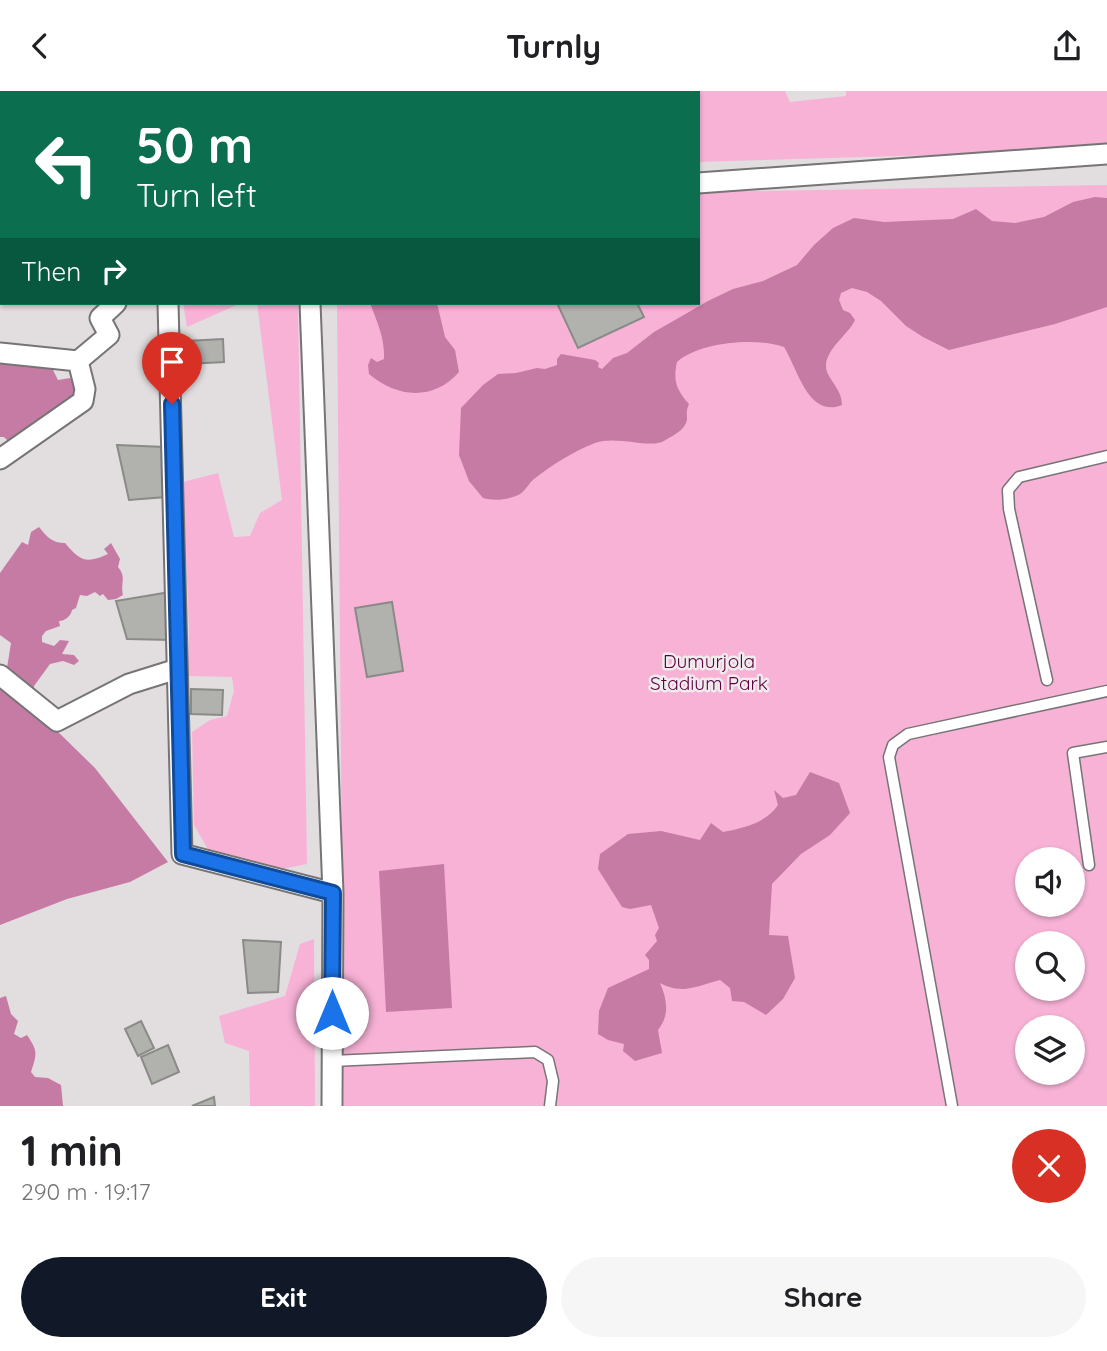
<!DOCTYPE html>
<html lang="en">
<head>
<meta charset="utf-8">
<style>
  body { margin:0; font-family:Quicksand,sans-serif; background:#f6f6f6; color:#202124; height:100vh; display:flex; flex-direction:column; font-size:26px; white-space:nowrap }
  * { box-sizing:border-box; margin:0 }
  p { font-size:23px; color:#757577 }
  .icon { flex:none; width:38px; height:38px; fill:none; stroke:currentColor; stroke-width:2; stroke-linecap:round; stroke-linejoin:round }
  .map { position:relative; height:1015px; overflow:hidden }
  .side { display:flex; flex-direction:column; background:#fff; flex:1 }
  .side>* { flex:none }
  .banner { position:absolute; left:0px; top:0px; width:700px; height:214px; box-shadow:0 2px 5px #0004; background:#0b6e4f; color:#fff; overflow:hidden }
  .tools { position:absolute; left:1015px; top:756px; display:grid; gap:14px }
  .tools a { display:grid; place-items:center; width:70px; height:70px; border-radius:50%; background:#fff; box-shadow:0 2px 5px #0004; font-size:35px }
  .pin { position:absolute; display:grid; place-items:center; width:60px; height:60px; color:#fff; margin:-72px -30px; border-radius:50% 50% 50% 0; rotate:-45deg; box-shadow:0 0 7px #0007 }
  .pin .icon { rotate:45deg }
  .me { position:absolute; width:77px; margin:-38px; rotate:0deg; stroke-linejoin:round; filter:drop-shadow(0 0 5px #0008) }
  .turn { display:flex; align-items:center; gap:24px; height:147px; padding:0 21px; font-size:32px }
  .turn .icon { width:91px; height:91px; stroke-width:2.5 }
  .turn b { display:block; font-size:49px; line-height:60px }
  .then { display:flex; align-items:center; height:66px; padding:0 21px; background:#0003; gap:14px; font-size:26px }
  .round { display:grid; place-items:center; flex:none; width:74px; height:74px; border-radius:37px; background:#f6f6f6 }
  .summary { display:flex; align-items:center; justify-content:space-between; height:119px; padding:0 21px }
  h1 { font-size:42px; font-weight:700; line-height:52px }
  .button { display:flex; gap:14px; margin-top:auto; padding:14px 21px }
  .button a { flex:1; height:80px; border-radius:42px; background:#111827; color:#fff; font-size:28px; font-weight:700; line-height:80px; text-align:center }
  .button a+a { background:#f6f6f6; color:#202124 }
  header { display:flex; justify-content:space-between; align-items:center; height:91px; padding:0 21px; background:#fff; font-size:32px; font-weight:700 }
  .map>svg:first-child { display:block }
  .green { fill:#f7b2d6; fill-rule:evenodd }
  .water { fill:#c67ba4 }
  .building { fill:#b1b1ae; stroke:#8a8a87; stroke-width:2 }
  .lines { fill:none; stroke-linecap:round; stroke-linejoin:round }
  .service-casing { stroke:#777475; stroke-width:13 }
  .minor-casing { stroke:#777475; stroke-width:23 }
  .service { stroke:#fff; stroke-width:10 }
  .minor { stroke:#fff; stroke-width:19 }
  .route-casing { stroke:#114b97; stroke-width:18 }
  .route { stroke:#1a73e8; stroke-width:12 }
  .labels { text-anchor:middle; stroke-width:5; stroke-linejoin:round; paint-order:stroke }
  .park-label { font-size:19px; fill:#5d003f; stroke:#efeced }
</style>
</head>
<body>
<header><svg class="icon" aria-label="back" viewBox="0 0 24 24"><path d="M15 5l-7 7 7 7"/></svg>Turnly<svg class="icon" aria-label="share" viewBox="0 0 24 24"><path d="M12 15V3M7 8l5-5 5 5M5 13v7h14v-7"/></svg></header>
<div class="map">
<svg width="1107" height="1015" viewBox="0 0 1107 1015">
  <rect width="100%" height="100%" fill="#e2dee0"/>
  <path class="green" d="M 687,0 L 785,0 L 790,11 L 846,5 L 846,0 L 1107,0 L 1107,59 L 698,71 L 698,2 Z
    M 1107,94 L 1107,1015 L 344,1015 L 337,212 L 698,212 L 698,101 ZM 1027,768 L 1073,768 L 1073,814 L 1027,814 ZM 1027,852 L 1073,852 L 1073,898 L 1027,898 ZM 1027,936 L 1073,936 L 1073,982 L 1027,982 Z
    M 183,212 L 241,212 L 187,236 Z
    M 257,212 L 298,212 L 307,773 L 236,787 L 209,760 L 194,734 L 192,641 L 210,629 L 227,625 L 234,600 L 232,586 L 188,585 L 189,535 L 183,391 L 218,382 L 234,446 L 250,445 L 260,422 L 282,409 Z
    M 314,848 L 315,1015 L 250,1015 L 249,960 L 225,952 L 219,925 L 285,905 L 300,853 Z"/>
  <path class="water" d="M 1095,106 L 1107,107 L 1107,216 L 1055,233 L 949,259 L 923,246 L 906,235 L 881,210 L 867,201 L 852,197 L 841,202 L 839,209 L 843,219 L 850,222 L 855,229 C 848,245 818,263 828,283 C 833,293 842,301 842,314 C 808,328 797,276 784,256 C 756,246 699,251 677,271 C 673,289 676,299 689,313 C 686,320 687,321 687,328 C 686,339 672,345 664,350 C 649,358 618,344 595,352 C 574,360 552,374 534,388 C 529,392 525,400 520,403 C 509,409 494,410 483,407 L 469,390 L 459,364 L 461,317 L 483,294 L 498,283 L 516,282 L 537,277 L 545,278 L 557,274 L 557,268 L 561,263 L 595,269 L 599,272 L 598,276 L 602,278 L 613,267 L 627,262 L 654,241 L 708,210 L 733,198 L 763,190 L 797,174 L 814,154 L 833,137 L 854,127 L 884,131 L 953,128 L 976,118 L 992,130 L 1015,132 L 1044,126 L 1073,111 Z
    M 370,212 L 437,212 L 445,246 L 455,259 L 459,281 C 434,310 397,307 369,283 L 368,274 L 371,267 L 377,271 L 384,268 C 385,247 377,231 370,212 Z
    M 0,272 L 51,275 L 58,289 L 70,287 L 80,301 L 9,351 L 4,346 L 0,346 Z
    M 39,436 C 47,446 52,452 65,452 C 80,470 86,473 108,463 L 104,458 L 111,452 L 120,468 L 118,476 C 127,487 120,491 123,504 L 116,508 L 108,509 L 103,503 L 100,505 L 95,501 L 87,505 L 80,504 L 76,517 L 72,519 C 71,525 65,530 59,530 L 60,535 L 46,540 L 42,545 L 42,551 L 54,555 L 60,549 L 69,550 L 62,563 L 74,564 L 79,570 L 74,574 L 63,570 L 50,573 L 34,595 L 34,603 L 53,636 L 95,677 L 168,771 L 130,791 L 67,808 L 0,834 L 0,588 L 7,577 L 11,552 L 0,544 L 0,482 L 22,451 L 28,454 L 31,441 Z
    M 810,681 L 839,692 L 850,722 L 830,744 L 801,763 L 772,793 L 769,844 L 788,845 L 795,887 L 783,908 L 766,924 L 744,911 L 732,910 L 730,897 L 720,889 C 697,895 682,904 660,892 C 667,908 670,924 658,939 L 662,962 L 635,970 L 623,960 L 624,953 L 608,949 L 598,943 L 599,920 L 608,897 L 649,878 L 649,869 L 645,864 L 657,850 L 655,844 L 659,837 L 651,814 L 630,818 L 622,816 L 598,778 L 600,763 L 628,743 L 661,740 L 700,749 L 711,732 L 723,741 C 743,737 766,732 778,714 L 774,699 L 783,707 L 796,704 Z
    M 444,773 L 452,917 L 386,921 L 379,780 Z
    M 6,905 L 11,923 L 18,930 L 14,943 L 21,947 L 27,944 C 38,960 37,963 31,981 L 35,986 L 48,987 L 61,994 L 63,1015 L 0,1015 L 0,907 Z"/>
  <path class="building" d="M 557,212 L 637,212 L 644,226 L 578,257 Z
    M 223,248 L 224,271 L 187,273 L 186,250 Z
    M 117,354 L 165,356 L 166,406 L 129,409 Z
    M 170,501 L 171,549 L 127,548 L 116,510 Z
    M 392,511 L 403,580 L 367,586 L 355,517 Z
    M 191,598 L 223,599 L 222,624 L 191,623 Z
    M 243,849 L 281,851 L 278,901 L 248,902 Z
    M 141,930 L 154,957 L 138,965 L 125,938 Z
    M 168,954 L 179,981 L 152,993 L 141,966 Z
    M 214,1006 L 215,1015 L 192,1015 Z"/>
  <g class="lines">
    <defs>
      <path id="service" d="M 1047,589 L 1009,418 L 1008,399 L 1019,386 L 1107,365
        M 1089,774 L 1073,662 L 1107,656
        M 332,970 L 535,961 L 548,969 L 553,990 L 550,1015
        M 952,1015 L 889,666 L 893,654 L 908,643 L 1107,600"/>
      <path id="minor" d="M 24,0 L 26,2
        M 153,0 L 154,2
        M 678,0 L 678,2
        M 252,2 L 269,0
        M 698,92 L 1107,63
        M 168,212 L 182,763 L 333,802
        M 310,212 L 333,802 L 332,1015
        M 0,262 L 78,270
        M 0,368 L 83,310 L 85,298 L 78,270 L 109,244 L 100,227 L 116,212
        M 0,584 L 57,630 L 129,593 L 177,578"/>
    </defs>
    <use href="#service" class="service-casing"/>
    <use href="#minor" class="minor-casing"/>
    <use href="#service" class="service"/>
    <use href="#minor" class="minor"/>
  </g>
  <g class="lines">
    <defs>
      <path id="route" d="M 172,313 L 183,763 L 333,802 L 332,922"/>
    </defs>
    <use href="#route" class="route-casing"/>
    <use href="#route" class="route"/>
  </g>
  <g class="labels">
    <g class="park-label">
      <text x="709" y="577">Dumurjola<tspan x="709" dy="22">Stadium Park</tspan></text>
    </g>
  </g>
</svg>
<div class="tools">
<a><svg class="icon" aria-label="sound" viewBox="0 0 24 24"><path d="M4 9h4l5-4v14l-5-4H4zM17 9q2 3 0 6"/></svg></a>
<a><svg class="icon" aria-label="search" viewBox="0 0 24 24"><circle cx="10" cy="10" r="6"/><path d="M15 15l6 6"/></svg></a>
<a><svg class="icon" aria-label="layers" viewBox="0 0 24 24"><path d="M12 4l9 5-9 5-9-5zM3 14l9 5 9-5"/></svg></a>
</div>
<div class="pin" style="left:172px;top:313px;background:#d93025"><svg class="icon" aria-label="arrive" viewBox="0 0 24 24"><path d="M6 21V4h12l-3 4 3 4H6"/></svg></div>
<svg class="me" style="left:332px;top:922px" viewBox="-20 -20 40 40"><circle r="19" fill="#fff"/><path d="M0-13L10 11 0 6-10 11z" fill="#1a73e8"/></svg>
<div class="banner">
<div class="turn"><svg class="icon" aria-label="left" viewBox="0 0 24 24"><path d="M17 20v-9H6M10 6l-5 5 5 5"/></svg><div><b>50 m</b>Turn left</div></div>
<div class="then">Then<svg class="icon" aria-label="right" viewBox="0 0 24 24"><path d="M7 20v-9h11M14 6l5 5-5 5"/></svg></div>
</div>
</div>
<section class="side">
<div class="summary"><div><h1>1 min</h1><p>290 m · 19:17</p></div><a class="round" style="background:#d93025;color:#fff"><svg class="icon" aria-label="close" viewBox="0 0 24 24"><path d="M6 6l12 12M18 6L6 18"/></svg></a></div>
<div class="button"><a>Exit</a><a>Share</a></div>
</section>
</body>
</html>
